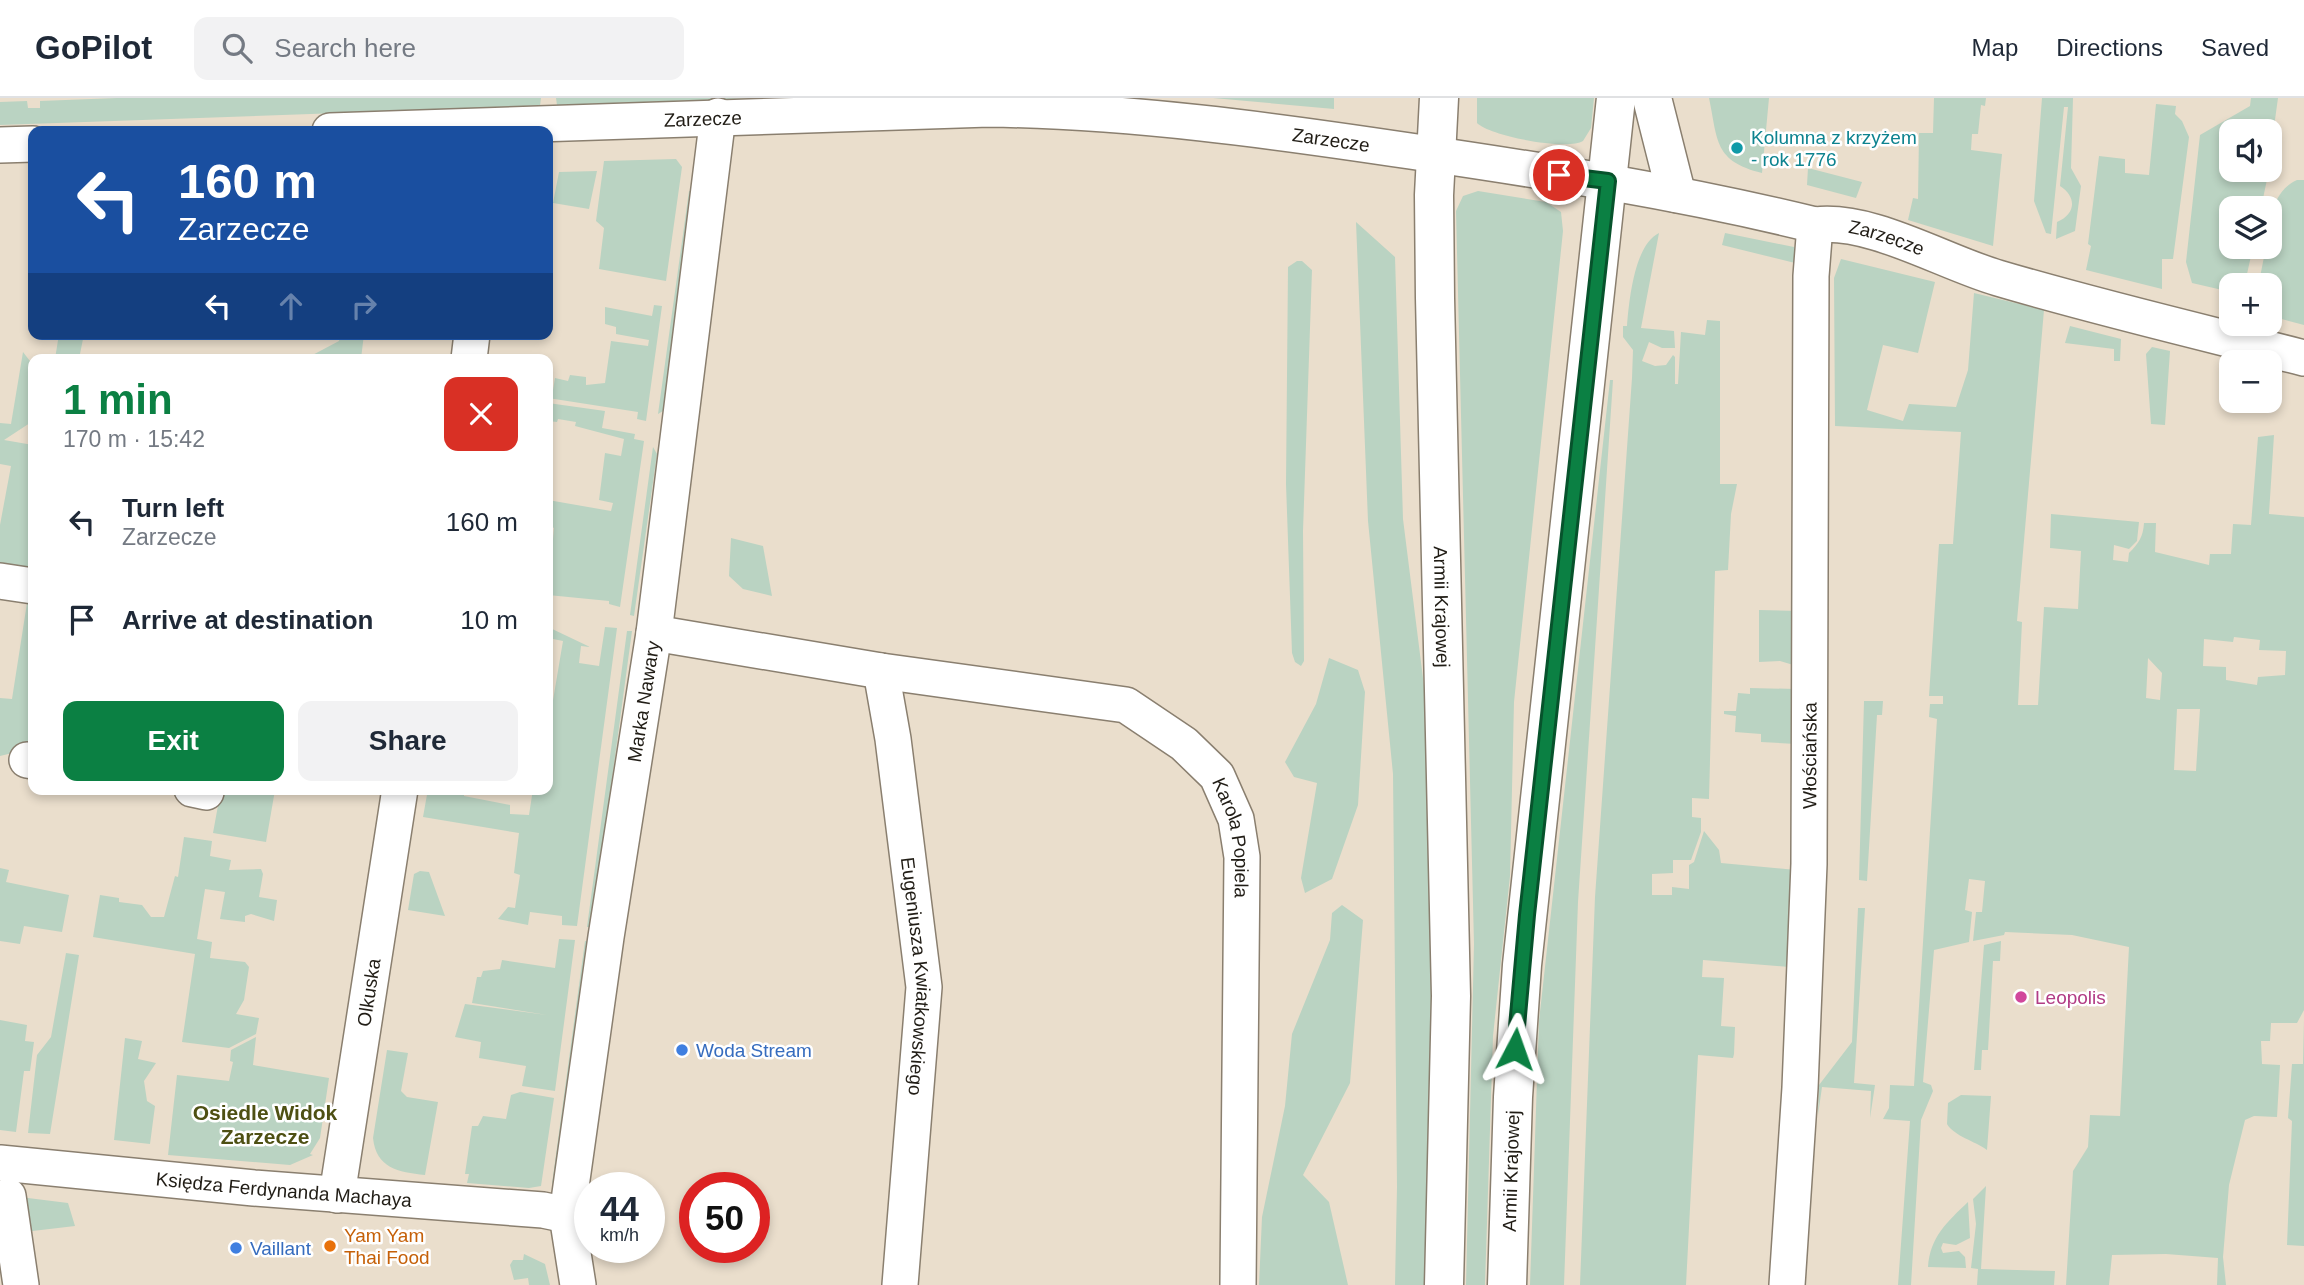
<!DOCTYPE html>
<html lang="en">
<head>
<meta charset="utf-8">
<style>
  body { margin:0; font-family:Arial,sans-serif; background:#f2f2f3; color:#1f2937; height:100vh; display:flex; flex-direction:column; font-size:26px; white-space:nowrap }
  * { box-sizing:border-box; margin:0 }
  p { font-size:23px; color:#747a83 }
  .icon { flex:none; width:38px; height:38px; fill:none; stroke:currentColor; stroke-width:2; stroke-linecap:round; stroke-linejoin:round }
  .map { position:relative; flex:1; overflow:hidden }
  .sheet { position:absolute; left:28px; top:256px; width:525px; height:441px; display:flex; flex-direction:column; background:#fff; border-radius:14px; box-shadow:0 4px 10px #0003 }
  .sheet>* { flex:none }
  .banner { position:absolute; left:28px; top:28px; width:525px; height:214px; border-radius:14px; box-shadow:0 4px 10px #0003; background:#1a4fa0; color:#fff; overflow:hidden }
  .buttons { position:absolute; left:2219px; top:21px; display:grid; gap:14px }
  .buttons a { display:grid; place-items:center; width:63px; height:63px; border-radius:14px; background:#fff; box-shadow:0 4px 10px #0003; font-size:35px }
  .speed { position:absolute; left:574px; top:1074px; display:flex; gap:14px; font-size:35px; font-weight:700; text-align:center }
  .speed>* { display:grid; place-content:center; width:91px; height:91px; border-radius:50%; background:#fff; box-shadow:0 4px 10px #0003; line-height:1 }
  .speed small { font-size:18px; font-weight:400 }
  .speed .limit { border:10px solid #d22; background:#fff; color:#111 }
  .pin { position:absolute; display:grid; place-items:center; width:60px; height:60px; color:#fff; margin:-30px; border:4px solid #fff; border-radius:50%; box-shadow:0 2px 7px #0007 }
  .me { position:absolute; width:77px; margin:-38px; rotate:4deg; stroke-linejoin:round; filter:drop-shadow(0 0 5px #0008) }
  .turn { display:flex; align-items:center; gap:24px; height:147px; padding:0 35px; font-size:32px }
  .turn .icon { width:91px; height:91px; stroke-width:2.5 }
  .turn b { display:block; font-size:49px; line-height:60px }
  .lanes { display:flex; align-items:center; height:66px; padding:0 35px; background:#0003; justify-content:center; gap:35px; direction:ltr }
  .lanes .off { opacity:.35 }
  .round { display:grid; place-items:center; flex:none; width:74px; height:74px; border-radius:14px; background:#f2f2f3 }
  .head { display:flex; align-items:center; justify-content:space-between; height:119px; padding:0 35px }
  h1 { font-size:42px; font-weight:800; line-height:52px; color:#0b8043 }
  .primary-button { display:flex; gap:14px; margin-top:auto; padding:14px 35px }
  .primary-button a { flex:1; height:80px; border-radius:14px; background:#0b8043; color:#fff; font-size:28px; font-weight:800; line-height:80px; text-align:center }
  .primary-button a+a { background:#f2f2f3; color:#1f2937 }
  ul { padding:0; list-style:none }
  li { display:flex; align-items:center; gap:21px; height:98px; padding:0 35px }
  li div { flex:1 }
  li b { display:block; font-size:26px }
  li em { font-style:normal }
  header { display:flex; align-items:center; gap:42px; box-sizing:border-box; height:98px; padding:0 35px; background:#fff; border-bottom:2px solid #e0e1e3 }
  header strong { font-size:33px }
  nav { display:flex; gap:38px; margin-inline-start:auto; font-size:24px }
  .search { width:490px; height:63px; background:#f2f2f3; display:flex; align-items:center; gap:18px; box-sizing:border-box; padding:0 24px; border-radius:14px; color:#747a83; font-size:26px }
  .map>svg:first-child { display:block }
  .green { fill:#bad3c2; fill-rule:evenodd }
  .lines { fill:none; stroke-linecap:round; stroke-linejoin:round }
  .minor-casing { stroke:#8a7f6f; stroke-width:38 }
  .major-casing { stroke:#8a7f6f; stroke-width:41 }
  .minor { stroke:#fff; stroke-width:35 }
  .major { stroke:#fff; stroke-width:38 }
  .route-casing { stroke:#07532c; stroke-width:18 }
  .route { stroke:#0b8043; stroke-width:12 }
  .culture-dot { fill:#0f9aa8; stroke:#fff; stroke-width:2.5 }
  .hotel-dot { fill:#d1479c; stroke:#fff; stroke-width:2.5 }
  .shop-dot { fill:#3f7fe0; stroke:#fff; stroke-width:2.5 }
  .food-dot { fill:#e8710a; stroke:#fff; stroke-width:2.5 }
  .labels { text-anchor:middle; stroke-width:5; stroke-linejoin:round; paint-order:stroke }
  .street-label { font-size:19px; fill:#211d16; stroke:#fff }
  .culture-label { font-size:19px; fill:#0d838f; stroke:#fff; text-anchor:start }
  .hotel-label { font-size:19px; fill:#b23c85; stroke:#fff; text-anchor:start }
  .shop-label { font-size:19px; fill:#366cbe; stroke:#fff; text-anchor:start }
  .food-label { font-size:19px; fill:#c56008; stroke:#fff; text-anchor:start }
  .neighbourhood-label { font-size:21px; font-weight:bold; fill:#4e5013; stroke:#fff }
</style>
</head>
<body>
<header>
<strong>GoPilot</strong>
<div class="search"><svg class="icon" aria-label="search" viewBox="0 0 24 24"><circle cx="10" cy="10" r="6"/><path d="M15 15l6 6"/></svg>Search here</div>
<nav><a>Map</a><a>Directions</a><a>Saved</a></nav>
</header>
<div class="map">
<svg width="2304" height="1187" viewBox="0 0 2304 1187">
  <rect width="100%" height="100%" fill="#eadecc"/>
  <path class="green" d="M 117,0 L 541,0 L 540,8 L 0,27 L 0,4 L 27,3 L 28,10 L 40,10 L 40,3 Z
    M 556,0 L 759,0 L 557,7 Z
    M 1213,0 L 1334,0 L 1334,11 Z
    M 1477,0 L 1594,0 L 1591,30 L 1583,43 C 1567,53 1490,38 1477,25 Z
    M 1709,0 L 1769,0 L 1762,75 C 1714,63 1718,43 1709,0 Z
    M 1934,0 L 1986,0 L 1985,8 L 1981,7 L 1978,36 L 1972,36 L 1971,52 L 2002,56 L 1993,148 L 1908,122 L 1913,100 L 1918,101 L 1919,35 L 1933,35 Z
    M 2042,0 L 2073,0 L 2071,70 L 2081,88 L 2075,133 L 2056,141 L 2057,124 C 2076,116 2077,99 2060,88 L 2068,9 L 2064,9 L 2051,136 L 2046,135 L 2034,103 Z
    M 2251,0 L 2278,0 L 2270,58 L 2270,33 L 2231,33 L 2231,72 L 2269,72 L 2261,110 L 2231,110 L 2231,149 L 2253,149 L 2247,176 L 2239,187 L 2231,187 L 2231,194 L 2192,185 L 2186,164 L 2200,37 L 2250,8 Z
    M 2156,6 L 2176,8 L 2175,16 L 2182,23 L 2189,39 L 2173,161 L 2162,161 L 2162,191 L 2086,172 L 2091,148 L 2088,146 L 2099,58 L 2125,61 L 2125,75 L 2149,77 Z
    M 676,61 L 682,69 L 666,183 L 599,171 L 604,130 L 596,123 L 604,63 Z
    M 1808,70 L 1862,84 L 1856,100 L 1807,87 Z
    M 597,73 L 589,111 L 553,105 L 559,74 Z
    M 2297,82 L 2304,82 L 2304,227 L 2278,220 L 2282,207 L 2270,203 L 2270,187 L 2259,184 L 2266,149 L 2270,149 C 2270,123 2271,94 2297,82 Z
    M 689,93 L 694,94 L 663,313 L 658,316 Z
    M 1478,93 L 1546,104 L 1561,114 L 1563,133 L 1514,604 L 1510,778 L 1493,938 L 1485,1187 L 1466,1187 L 1474,846 L 1456,113 L 1463,98 Z
    M 1356,124 L 1395,159 L 1403,421 L 1427,612 L 1432,959 L 1425,1187 L 1395,1187 L 1397,1089 L 1393,676 L 1368,423 Z
    M 1659,135 L 1641,230 L 1674,233 L 1675,250 L 1662,250 L 1649,244 L 1642,263 L 1655,268 L 1666,267 L 1673,257 L 1675,259 L 1675,286 L 1678,286 L 1681,234 L 1705,237 L 1707,222 L 1720,223 L 1720,386 L 1737,386 L 1731,416 L 1728,472 L 1715,473 L 1709,701 L 1692,700 L 1692,719 L 1701,720 L 1701,734 L 1691,762 L 1673,762 L 1673,775 L 1652,776 L 1652,797 L 1672,797 L 1672,789 L 1689,791 L 1689,767 L 1694,764 L 1704,733 L 1719,752 L 1721,765 L 1796,772 L 1789,869 L 1703,862 L 1702,879 L 1724,880 L 1721,928 L 1735,929 L 1734,956 L 1733,960 L 1698,957 L 1686,1187 L 1580,1187 L 1595,799 L 1632,280 L 1633,252 L 1623,239 L 1623,228 L 1627,228 C 1629,204 1634,147 1659,135 Z
    M 1725,135 L 1794,149 L 1799,166 L 1722,147 Z
    M 1841,161 L 1935,184 L 1918,255 L 1883,247 L 1867,312 L 1903,323 L 1909,306 L 1956,309 L 1968,272 L 1974,195 L 2044,212 L 2017,523 L 2022,524 L 2018,607 L 2038,607 L 2044,509 L 2078,511 L 2081,453 L 2050,450 L 2051,416 L 2139,424 L 2137,443 L 2129,451 L 2114,447 L 2113,462 L 2128,464 L 2129,455 C 2139,445 2143,439 2144,425 L 2156,425 L 2155,454 L 2209,467 L 2210,456 L 2231,456 L 2233,426 L 2251,427 L 2258,339 L 2274,337 L 2269,416 L 2304,419 L 2304,912 L 2297,925 L 2271,925 L 2270,943 L 2261,943 L 2262,966 L 2280,967 L 2277,1019 L 2254,1018 L 2245,1022 L 2229,1087 L 2223,1159 L 2226,1187 L 2217,1187 L 2218,1160 L 2166,1156 L 2112,1157 L 2109,1187 L 2066,1187 L 2073,1073 L 2088,1049 L 2090,1017 L 2120,1018 L 2129,849 L 2072,837 L 2005,834 L 2004,837 L 1973,843 L 1976,814 L 1982,814 L 1985,783 L 1969,781 L 1965,812 L 1972,814 L 1969,844 L 1934,852 L 1923,984 L 1931,987 L 1933,993 L 1921,1022 L 1911,1187 L 1898,1187 L 1910,1023 L 1883,1021 L 1889,1010 L 1890,987 L 1914,988 L 1937,621 L 1929,619 L 1930,606 L 1943,606 L 1943,598 L 1929,598 L 1939,446 L 1953,446 L 1961,334 L 1835,328 L 1834,180 ZM 2234,539 L 2260,542 L 2259,552 L 2286,553 L 2285,577 L 2258,579 L 2257,587 L 2226,582 L 2226,569 L 2203,568 L 2204,541 L 2233,544 ZM 2148,560 L 2162,575 L 2160,602 L 2146,600 ZM 2177,611 L 2200,611 L 2196,673 L 2174,672 Z
    M 1297,163 L 1302,163 L 1312,172 L 1303,433 L 1304,563 L 1301,568 L 1295,564 L 1292,555 L 1286,386 L 1288,169 Z
    M 654,207 L 662,208 L 646,323 L 637,321 L 638,314 L 548,300 L 548,292 L 553,292 L 555,280 L 568,283 L 570,277 L 586,279 L 586,287 L 605,285 L 611,243 L 648,248 L 649,242 L 616,236 L 616,229 L 605,226 L 605,209 L 652,218 Z
    M 2070,228 L 2121,241 L 2120,263 L 2114,263 L 2114,251 L 2065,245 Z
    M 59,236 L 84,236 L 79,261 L 55,261 Z
    M 340,236 L 364,236 L 361,261 L 305,261 L 339,243 Z
    M 2152,249 L 2170,253 L 2165,327 L 2151,326 L 2146,256 Z
    M 23,254 L 33,267 L 33,323 L 4,342 L 33,347 L 33,477 L 0,472 L 0,427 L 11,368 L 0,366 L 0,325 L 11,326 Z
    M 1610,282 L 1613,282 L 1578,804 L 1564,1187 L 1530,1187 L 1539,923 Z
    M 548,305 L 605,313 L 602,330 L 635,336 L 634,341 L 644,343 L 620,509 L 609,506 L 609,503 L 548,497 L 554,430 L 551,428 L 553,417 L 548,416 L 548,402 L 611,413 L 613,405 L 599,402 L 605,355 L 621,358 L 624,341 L 575,328 L 576,324 L 558,321 L 557,324 L 548,323 Z
    M 653,349 L 657,356 L 634,518 L 630,517 Z
    M 731,440 L 763,448 L 772,498 L 743,491 L 729,478 Z
    M 33,499 L 33,650 L 0,658 L 0,600 L 12,601 L 27,505 Z
    M 1759,512 L 1800,513 L 1800,569 L 1780,563 L 1759,564 Z
    M 548,529 L 590,549 L 581,548 L 579,565 L 599,568 L 605,529 L 617,530 L 577,828 L 562,827 L 562,818 L 530,814 L 528,827 L 498,821 L 508,809 L 515,810 L 520,777 L 514,775 L 519,735 L 423,719 L 428,691 L 464,691 L 464,698 L 510,707 L 510,716 L 529,717 L 533,691 L 548,691 L 548,632 L 563,543 L 548,540 Z
    M 627,533 L 632,533 L 592,829 L 587,829 Z
    M 1329,560 L 1358,572 L 1365,594 L 1358,707 L 1332,781 L 1305,795 L 1301,780 L 1317,685 L 1294,679 L 1285,664 L 1316,606 Z
    M 1750,590 L 1796,591 L 1796,646 L 1761,644 L 1761,636 L 1735,634 L 1736,618 L 1724,616 L 1724,613 L 1736,613 L 1738,595 L 1750,596 Z
    M 1864,603 L 1883,603 L 1882,617 L 1877,617 L 1867,783 L 1859,782 Z
    M 221,691 L 275,692 L 266,744 L 213,735 Z
    M 184,739 L 212,743 L 210,758 L 231,762 L 229,772 L 261,771 L 263,776 L 259,799 L 277,802 L 274,823 L 251,816 L 245,818 L 245,824 L 220,821 L 225,794 L 205,791 L 197,841 L 212,844 L 210,860 L 245,864 L 249,869 L 244,902 L 236,916 L 259,920 L 256,936 L 229,950 L 182,944 L 195,856 L 93,839 L 100,797 L 119,800 L 119,804 L 142,807 L 151,819 L 164,819 L 175,778 L 178,779 Z
    M 0,770 L 9,772 L 6,784 L 69,797 L 62,834 L 24,828 L 20,846 L 0,843 Z
    M 420,773 L 429,774 L 445,818 L 408,812 L 414,776 Z
    M 1342,807 L 1363,822 L 1350,985 L 1303,1077 L 1329,1104 L 1348,1187 L 1259,1187 L 1262,1119 L 1285,1008 L 1292,936 L 1330,842 L 1332,815 Z
    M 1858,810 L 1865,810 L 1854,985 L 1875,987 L 1870,1020 L 1871,993 L 1822,989 L 1818,1017 L 1819,987 L 1852,944 Z
    M 559,841 L 575,842 L 555,993 L 522,988 L 526,968 L 479,960 L 481,944 L 455,939 L 465,906 L 547,917 L 472,905 L 477,879 L 481,879 L 483,873 L 500,871 L 502,862 L 555,870 Z
    M 585,843 L 590,844 L 557,1077 L 552,1086 Z
    M 2001,843 L 2000,863 L 1993,863 L 1988,952 L 1982,952 L 1981,972 L 1974,972 L 1984,847 Z
    M 66,855 L 79,857 L 50,1036 L 28,1035 L 37,957 L 51,939 Z
    M 0,922 L 27,927 L 25,943 L 34,944 L 30,973 L 24,973 L 16,1034 L 0,1032 Z
    M 2304,922 L 2304,1148 L 2287,1147 L 2292,1023 L 2288,1020 L 2292,966 L 2303,966 Z
    M 256,939 L 253,967 L 329,980 L 320,1040 L 310,1056 L 313,1057 L 290,1067 L 168,1057 L 177,977 L 229,983 L 233,964 L 230,963 L 231,952 Z
    M 125,940 L 142,943 L 138,961 L 156,965 L 144,983 L 147,1003 L 155,1008 L 150,1046 L 114,1042 Z
    M 387,952 L 408,955 L 401,993 L 407,999 L 438,1004 L 425,1077 C 398,1074 376,1070 373,1040 Z
    M 520,994 L 554,1000 L 541,1088 L 529,1090 L 467,1085 L 469,1076 L 465,1076 L 472,1028 L 478,1028 L 483,1018 L 506,1021 L 511,997 Z
    M 1961,997 L 1991,998 L 1987,1052 C 1975,1043 1954,1038 1947,1026 L 1948,1005 Z
    M 1986,1088 L 1981,1171 L 2055,1173 L 2054,1187 L 1977,1187 L 1978,1171 L 1971,1170 L 1976,1126 L 1973,1101 Z
    M 20,1099 L 68,1105 L 75,1128 L 24,1134 Z
    M 1968,1104 L 1970,1140 L 1956,1147 L 1943,1145 L 1941,1150 L 1943,1155 L 1959,1153 L 1965,1159 L 1966,1170 L 1928,1169 C 1930,1139 1947,1124 1968,1104 Z
    M 524,1156 L 545,1166 L 550,1187 L 529,1187 L 528,1180 L 514,1182 L 510,1167 L 513,1162 L 523,1162 Z"/>
  <g class="lines">
    <defs>
      <g id="minor">
        <path id="s1" d="M 330,33 L 989,11 C 1130,13 1270,32 1410,53 C 1546,73 1681,94 1815,127 C 1871,120 1943,164 1998,180 C 2099,210 2202,234 2304,260"/>
        <path d="M 0,47 L 33,46"/>
        <path d="M 469,261 L 472,236"/>
        <path d="M 0,483 L 33,488"/>
        <path id="s2" d="M 654,535 L 881,573 L 1126,607 L 1184,646 L 1217,678 L 1236,721 L 1242,759 L 1238,1187"/>
        <path id="s3" d="M 881,573 L 893,641 L 924,889 L 900,1187"/>
        <path d="M 27,662 L 33,663"/>
        <path d="M 192,691 L 206,694"/>
        <path id="s4" d="M 0,1065 L 254,1090 L 543,1112 L 567,1117"/>
        <path id="s5" d="M 337,1097 L 400,691"/>
        <path d="M 8,1098 L 21,1187"/>
        <path id="s6" d="M 578,1187 L 567,1117 L 606,839 L 654,535 L 718,18"/>
        <path id="s7" d="M 1787,1187 L 1800,990 L 1809,766 L 1811,178 L 1815,127"/>
      </g>
      <g id="major">
        <path id="s8" d="M 1439,0 L 1434,97 L 1435,200 L 1451,898 L 1444,1187"/>
        <path d="M 1652,0 L 1676,95"/>
        <path id="s9" d="M 1507,1187 L 1513,999 L 1522,867 L 1616,0"/>
      </g>
    </defs>
    <use href="#minor" class="minor-casing"/>
    <use href="#major" class="major-casing"/>
    <use href="#minor" class="minor"/>
    <use href="#major" class="major"/>
  </g>
  <g class="lines">
    <defs>
      <path id="route" d="M 1515,951 L 1527,817 L 1608,83 L 1559,77"/>
    </defs>
    <use href="#route" class="route-casing"/>
    <use href="#route" class="route"/>
  </g>
  <circle class="culture-dot" cx="1737" cy="50" r="7"/>
  <circle class="hotel-dot" cx="2021" cy="899" r="7"/>
  <g class="shop-dot">
    <circle cx="682" cy="952" r="7"/>
    <circle cx="236" cy="1150" r="7"/>
  </g>
  <circle class="food-dot" cx="330" cy="1148" r="7"/>
  <g class="labels">
    <g class="street-label">
      <text dy="7" stroke="none"><textPath href="#s1" startOffset="373">Zarzecze</textPath></text>
      <text dy="7" stroke="none"><textPath href="#s1" startOffset="1003">Zarzecze</textPath></text>
      <text dy="7" stroke="none"><textPath href="#s1" startOffset="1568">Zarzecze</textPath></text>
      <text dy="7" stroke="none"><textPath href="#s8" startOffset="509">Armii Krajowej</textPath></text>
      <text dy="7" stroke="none"><textPath href="#s6" startOffset="590">Marka Nawary</textPath></text>
      <text dy="7" stroke="none"><textPath href="#s7" startOffset="530">Włościańska</textPath></text>
      <text dy="7" stroke="none"><textPath href="#s2" startOffset="658">Karola Popiela</textPath></text>
      <text dy="7" stroke="none"><textPath href="#s3" startOffset="308">Eugeniusza Kwiatkowskiego</textPath></text>
      <text dy="7" stroke="none"><textPath href="#s5" startOffset="205">Olkuska</textPath></text>
      <text dy="7" stroke="none"><textPath href="#s9" startOffset="114">Armii Krajowej</textPath></text>
      <text dy="7" stroke="none"><textPath href="#s4" startOffset="285">Księdza Ferdynanda Machaya</textPath></text>
    </g>
    <g class="culture-label">
      <text x="1751" y="46">Kolumna z krzyżem<tspan x="1751" dy="22">- rok 1776</tspan></text>
    </g>
    <g class="hotel-label">
      <text x="2035" y="906">Leopolis</text>
    </g>
    <g class="shop-label">
      <text x="696" y="959">Woda Stream</text>
      <text x="250" y="1157">Vaillant</text>
    </g>
    <g class="food-label">
      <text x="344" y="1144">Yam Yam<tspan x="344" dy="22">Thai Food</tspan></text>
    </g>
    <g class="neighbourhood-label">
      <text x="265" y="1022">Osiedle Widok<tspan x="265" dy="24">Zarzecze</tspan></text>
    </g>
  </g>
</svg>
<div class="buttons">
<a><svg class="icon" aria-label="sound" viewBox="0 0 24 24"><path d="M4 9h4l5-4v14l-5-4H4zM17 9q2 3 0 6"/></svg></a>
<a><svg class="icon" aria-label="layers" viewBox="0 0 24 24"><path d="M12 4l9 5-9 5-9-5zM3 14l9 5 9-5"/></svg></a>
<a>+</a>
<a>−</a>
</div>
<div class="speed"><div>44<small>km/h</small></div><div class="limit">50</div></div>
<div class="pin" style="left:1559px;top:77px;background:#d93025"><svg class="icon" aria-label="arrive" viewBox="0 0 24 24"><path d="M6 21V4h12l-3 4 3 4H6"/></svg></div>
<svg class="me" style="left:1515px;top:951px" viewBox="-20 -20 40 40"><path d="M0-17L14 15 0 8-14 15z" fill="#0b8043" stroke="#fff" stroke-width="4"/></svg>
<div class="banner">
<div class="turn"><svg class="icon" aria-label="left" viewBox="0 0 24 24"><path d="M17 20v-9H6M10 6l-5 5 5 5"/></svg><div><b>160 m</b>Zarzecze</div></div>
<div class="lanes"><svg class="icon" aria-label="left" viewBox="0 0 24 24"><path d="M17 20v-9H6M10 6l-5 5 5 5"/></svg><svg class="icon off" aria-label="ahead" viewBox="0 0 24 24"><path d="M12 20V5M6 11l6-6 6 6"/></svg><svg class="icon off" aria-label="right" viewBox="0 0 24 24"><path d="M7 20v-9h11M14 6l5 5-5 5"/></svg></div>
</div>
<section class="sheet">
<div class="head"><div><h1>1 min</h1><p>170 m · 15:42</p></div><a class="round" style="background:#d93025;color:#fff"><svg class="icon" aria-label="close" viewBox="0 0 24 24"><path d="M6 6l12 12M18 6L6 18"/></svg></a></div>
<ul>
<li><svg class="icon" aria-label="left" viewBox="0 0 24 24"><path d="M17 20v-9H6M10 6l-5 5 5 5"/></svg><div><b>Turn left</b><p>Zarzecze</p></div><em>160 m</em></li>
<li><svg class="icon" aria-label="arrive" viewBox="0 0 24 24"><path d="M6 21V4h12l-3 4 3 4H6"/></svg><div><b>Arrive at destination</b></div><em>10 m</em></li>
</ul>
<div class="primary-button"><a>Exit</a><a>Share</a></div>
</section>
</div>
</body>
</html>
